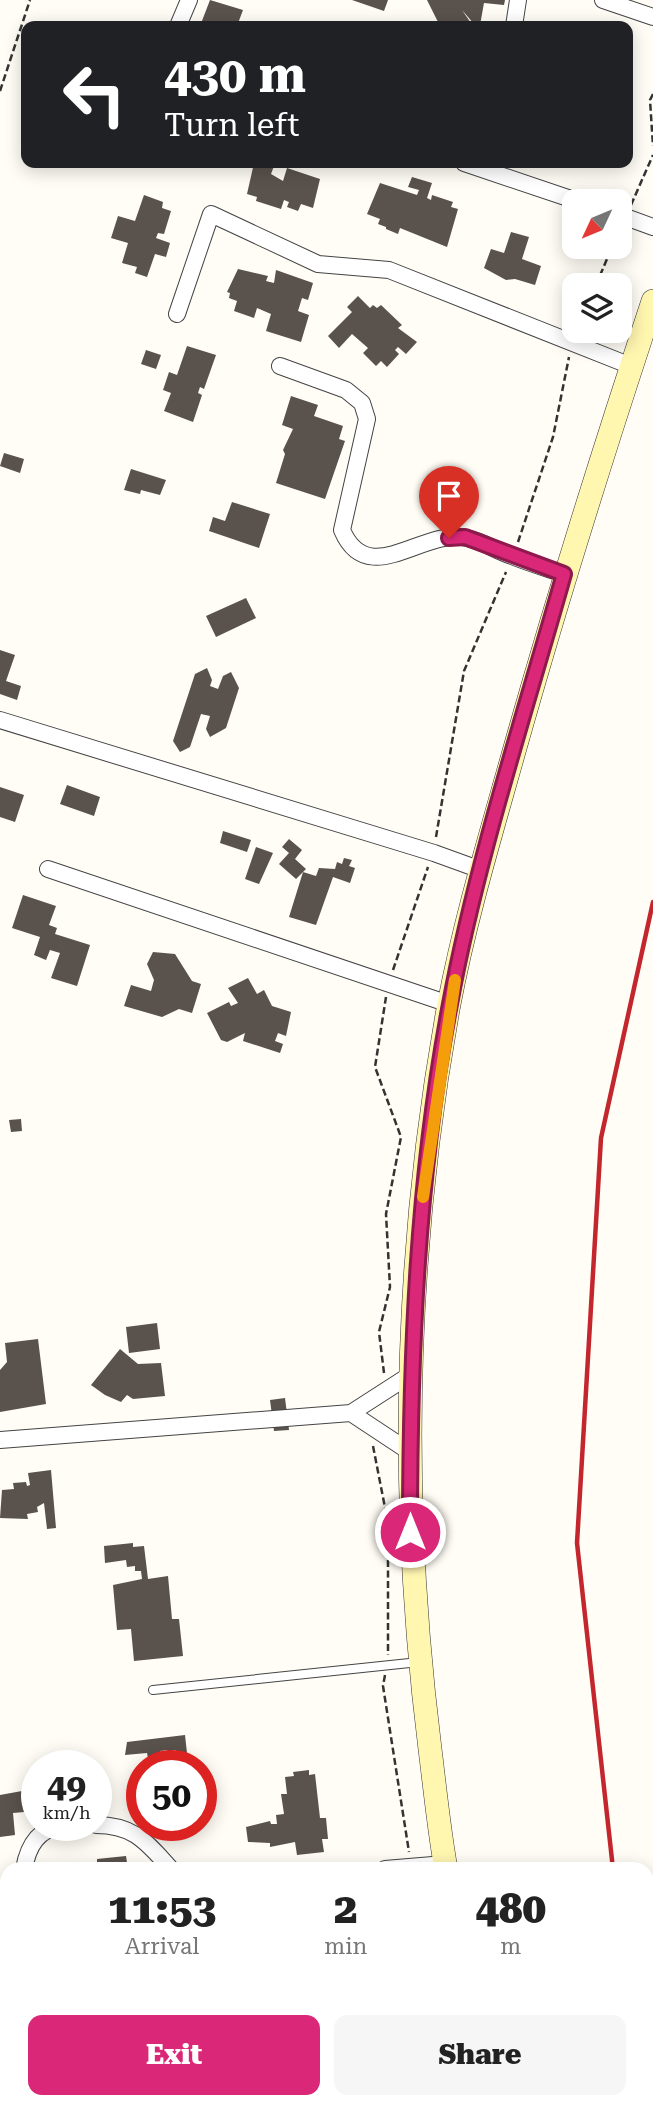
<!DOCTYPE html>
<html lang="en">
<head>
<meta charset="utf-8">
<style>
  body { margin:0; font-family:"Roboto Serif",serif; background:#f6f6f6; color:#222; height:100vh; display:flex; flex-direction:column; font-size:26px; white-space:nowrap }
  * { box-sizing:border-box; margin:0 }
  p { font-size:23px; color:#767676 }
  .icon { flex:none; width:38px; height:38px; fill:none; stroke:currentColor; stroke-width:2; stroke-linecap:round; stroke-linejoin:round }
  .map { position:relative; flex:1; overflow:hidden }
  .details { position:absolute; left:0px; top:1862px; width:654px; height:247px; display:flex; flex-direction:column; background:#fff; border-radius:21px 21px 0 0; box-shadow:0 4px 18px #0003 }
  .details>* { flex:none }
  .banner { position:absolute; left:21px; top:21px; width:612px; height:147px; border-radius:14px; box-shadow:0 4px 18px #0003; background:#202124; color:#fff; overflow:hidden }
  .needle { width:46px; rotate:226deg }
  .tools { position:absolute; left:562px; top:189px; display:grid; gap:14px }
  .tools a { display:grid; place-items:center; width:70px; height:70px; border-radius:14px; background:#fff; box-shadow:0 4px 18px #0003; font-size:35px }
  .speed { position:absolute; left:21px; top:1750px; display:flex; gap:14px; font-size:35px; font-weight:700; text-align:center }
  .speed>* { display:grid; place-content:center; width:91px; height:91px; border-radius:50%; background:#fff; box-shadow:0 4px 18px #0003; line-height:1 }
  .speed small { font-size:18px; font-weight:400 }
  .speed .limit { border:10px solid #d22; background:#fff; color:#111 }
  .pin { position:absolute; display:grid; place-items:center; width:60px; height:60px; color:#fff; margin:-72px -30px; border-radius:50% 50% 50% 0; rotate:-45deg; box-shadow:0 0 7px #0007 }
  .pin .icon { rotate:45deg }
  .me { position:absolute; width:77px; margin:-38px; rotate:0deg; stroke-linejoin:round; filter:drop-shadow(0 0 5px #0008) }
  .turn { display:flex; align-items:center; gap:24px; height:147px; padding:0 28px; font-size:32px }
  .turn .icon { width:91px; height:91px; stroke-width:2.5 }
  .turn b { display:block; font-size:49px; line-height:60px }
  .eta { display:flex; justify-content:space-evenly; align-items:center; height:119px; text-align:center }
  .eta b { font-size:42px; font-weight:800; line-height:49px }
  .action { display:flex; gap:14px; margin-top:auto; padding:14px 28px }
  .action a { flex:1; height:80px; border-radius:14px; background:#db2777; color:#fff; font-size:28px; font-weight:800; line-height:80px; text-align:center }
  .action a+a { background:#f6f6f6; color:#222 }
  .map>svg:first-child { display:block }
  .building { fill:#5a524d }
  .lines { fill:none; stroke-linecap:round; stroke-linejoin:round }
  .lane-casing { stroke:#444; stroke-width:10 }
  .street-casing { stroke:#444; stroke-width:18 }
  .secondary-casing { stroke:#333; stroke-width:24 }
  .path { stroke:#333; stroke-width:2.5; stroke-dasharray:7 3.5; stroke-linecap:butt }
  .lane { stroke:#fff; stroke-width:8 }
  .street { stroke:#fff; stroke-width:16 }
  .secondary { stroke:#fff6b0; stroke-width:23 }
  .rail { stroke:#c4262e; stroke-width:4.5 }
  .route-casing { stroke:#8e194d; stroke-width:18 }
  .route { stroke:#db2777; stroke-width:12 }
  .slow { stroke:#f59e0b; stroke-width:12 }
</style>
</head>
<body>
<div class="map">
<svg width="653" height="2108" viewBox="0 0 653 2108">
  <rect width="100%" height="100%" fill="#fffdf5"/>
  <path class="building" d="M 210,0 L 243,10 L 237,26 L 200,26 Z
    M 352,0 L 388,0 L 384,11 Z
    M 427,0 L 505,0 L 504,5 L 484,3 L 480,25 L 474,24 L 462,10 L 473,26 L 440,26 Z
    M 254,163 L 274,166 L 271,174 L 283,181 L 287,168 L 320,179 L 313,208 L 301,204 L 298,211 L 287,207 L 289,202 L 284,200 L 281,209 L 256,201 L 257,197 L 247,194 Z
    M 412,177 L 432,183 L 427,198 L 431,200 L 432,195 L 453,202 L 451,207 L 458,209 L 447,247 L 400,228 L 398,234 L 386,229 L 386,227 L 378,224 L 380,219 L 367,214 L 380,183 L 417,195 L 419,190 L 408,187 Z
    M 144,195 L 163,202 L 162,208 L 171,211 L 164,234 L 158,233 L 156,238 L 170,243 L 166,257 L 155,254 L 147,277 L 135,273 L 137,267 L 122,263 L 128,243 L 111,238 L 118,216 L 135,221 Z
    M 511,232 L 529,237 L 522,259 L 541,266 L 535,285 L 515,279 L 506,280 L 484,268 L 491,249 L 504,253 Z
    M 238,269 L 268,276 L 266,281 L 274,283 L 276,270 L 313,283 L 308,300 L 302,298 L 298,311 L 309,315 L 301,342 L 266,331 L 271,314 L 257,308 L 254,318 L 234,311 L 237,301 L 229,298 L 230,293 L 227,292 Z
    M 358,296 L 370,308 L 373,305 L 377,308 L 381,305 L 402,325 L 398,328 L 417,342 L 406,354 L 398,347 L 395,350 L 399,354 L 387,367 L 381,361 L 376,366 L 363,353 L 368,348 L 352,334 L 339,348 L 328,336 L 352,312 L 347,307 Z
    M 187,346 L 216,355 L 204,389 L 200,387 L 198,393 L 202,395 L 193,422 L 164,411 L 171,393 L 163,390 L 169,372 L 177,375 Z
    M 146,350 L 161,355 L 156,369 L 141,364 Z
    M 291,396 L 318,405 L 314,416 L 343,426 L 339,439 L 345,441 L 325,499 L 276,483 L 285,454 L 283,450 L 293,429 L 282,425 Z
    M 4,453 L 24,459 L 20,473 L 0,466 Z
    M 131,469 L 166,480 L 160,495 L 141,490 L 140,494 L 124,490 Z
    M 232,502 L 270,514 L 259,548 L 209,531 L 213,517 L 225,521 Z
    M 246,598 L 256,618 L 216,637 L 206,616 Z
    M 0,650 L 15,655 L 6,681 L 21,686 L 17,700 L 0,694 Z
    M 207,668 L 212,680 L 210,686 L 218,689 L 223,676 L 231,672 L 239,688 L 226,728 L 210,737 L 206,729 L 210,716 L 201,714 L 190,747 L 180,752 L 173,741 L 195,674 Z
    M 67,785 L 100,797 L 94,816 L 60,804 Z
    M 0,787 L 24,795 L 15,822 L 0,817 Z
    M 223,831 L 251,840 L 247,852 L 220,843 Z
    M 289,839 L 302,850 L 295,859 L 306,869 L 296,879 L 279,864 L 289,853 L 282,847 Z
    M 256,847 L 273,853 L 259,884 L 245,879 Z
    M 344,858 L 352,860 L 349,866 L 355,868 L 350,883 L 333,877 L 316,925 L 289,917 L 303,872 L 316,876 L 319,868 L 335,869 L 337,862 L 342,864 Z
    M 23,895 L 56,906 L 49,925 L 57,928 L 55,934 L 90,945 L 77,986 L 51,978 L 60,953 L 50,950 L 46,960 L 34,955 L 40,937 L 12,928 Z
    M 153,952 L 175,954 L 192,981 L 201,984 L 192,1013 L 179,1009 L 162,1017 L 124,1006 L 131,985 L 151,991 L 154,980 L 147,964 Z
    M 248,978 L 257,994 L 264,990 L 272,1006 L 291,1012 L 286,1036 L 278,1033 L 275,1041 L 283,1044 L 280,1053 L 243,1041 L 245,1033 L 227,1042 L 221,1040 L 207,1013 L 229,1002 L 231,1006 L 238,1003 L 228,988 Z
    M 21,1119 L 22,1131 L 11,1132 L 9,1120 Z
    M 157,1323 L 160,1349 L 129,1353 L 126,1327 Z
    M 38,1339 L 46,1404 L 0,1412 L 0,1370 L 7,1362 L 5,1343 Z
    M 120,1349 L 138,1364 L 161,1363 L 165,1396 L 133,1399 L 127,1395 L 121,1402 L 105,1395 L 91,1385 Z
    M 285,1398 L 289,1430 L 274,1431 L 270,1400 Z
    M 51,1470 L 56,1528 L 47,1529 L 44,1503 L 37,1507 L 38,1512 L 27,1514 L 28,1519 L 0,1518 L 2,1490 L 14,1489 L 13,1483 L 26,1482 L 27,1486 L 30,1485 L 28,1473 Z
    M 133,1543 L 133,1547 L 144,1546 L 148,1579 L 168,1576 L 172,1619 L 179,1619 L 183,1656 L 134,1661 L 131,1629 L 117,1630 L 113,1585 L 142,1579 L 141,1571 L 135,1571 L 135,1566 L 127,1567 L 126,1560 L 105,1563 L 104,1546 Z
    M 185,1735 L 187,1753 L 176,1754 L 176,1750 L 173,1750 L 173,1755 L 168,1755 L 167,1750 L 160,1751 L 161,1756 L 148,1758 L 147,1753 L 125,1755 L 127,1742 Z
    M 309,1770 L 309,1775 L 315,1774 L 320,1818 L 326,1818 L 328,1839 L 322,1839 L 324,1852 L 297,1855 L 295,1842 L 270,1847 L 270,1843 L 248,1842 L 246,1827 L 270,1821 L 271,1824 L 277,1824 L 276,1815 L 284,1814 L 281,1794 L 287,1794 L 285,1777 L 294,1776 L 293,1772 Z
    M 22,1791 L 24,1812 L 13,1813 L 15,1835 L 0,1837 L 0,1795 Z
    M 126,1856 L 128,1869 L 97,1869 L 97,1859 Z
    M 7,1951 L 7,1996 L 0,1997 L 0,1952 Z"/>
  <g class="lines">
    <defs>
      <path id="lane" d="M 153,1690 L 419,1662"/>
      <path id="street" d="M 603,0 L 653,17
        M 178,26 L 189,0
        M 514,26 L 518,0
        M 464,163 L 577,201
        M 620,215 L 653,227
        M 177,314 L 211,214 L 318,264 L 389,270 L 631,366
        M 280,366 L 346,390 L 362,403 L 367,419 L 342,530 C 368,591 424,527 467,538 C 482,541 497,551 512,556 C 529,563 546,568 564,574
        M 0,720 L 434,853 L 481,870
        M 48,869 L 449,1004
        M 351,1413 L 410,1452
        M 0,1440 L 351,1413 L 410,1375
        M 96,1825 C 135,1825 147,1843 171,1869
        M 24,1869 C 28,1846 38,1829 62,1825
        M 385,1869 L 445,1864
        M 146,2108 L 201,2102"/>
      <path id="secondary" d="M 446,1869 C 439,1830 435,1789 430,1749 C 399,1502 404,1250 449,1004 C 465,920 490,837 513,755 C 556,602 603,452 653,301
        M 494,2102 L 496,2108"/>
    </defs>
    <use href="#lane" class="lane-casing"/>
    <use href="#street" class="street-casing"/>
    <use href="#secondary" class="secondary-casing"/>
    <path class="path" d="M 0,91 L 30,0
      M 653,94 L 650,100 L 653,146
      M 631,205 L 653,155
      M 596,285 L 612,247
      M 518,542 L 553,437 L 569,357
      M 436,837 L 464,671 L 506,572
      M 393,970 L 428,867
      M 384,1373 L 379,1332 L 390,1287 L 386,1214 L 401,1137 L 375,1067 L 386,997
      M 373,1446 L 388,1523 L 388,1655
      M 385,1675 L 383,1686 L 409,1852
      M 459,2102 L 461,2108"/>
    <use href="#lane" class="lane"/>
    <use href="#street" class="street"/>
    <use href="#secondary" class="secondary"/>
    <path class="rail" d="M 613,1869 L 577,1543 L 601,1138 L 653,902
      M 648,2027 L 653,2051"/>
  </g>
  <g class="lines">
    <defs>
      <path id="route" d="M 410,1532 C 410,1355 417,1178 450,1004 C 477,859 524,716 564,574 L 465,537 L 449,538"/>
    </defs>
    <use href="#route" class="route-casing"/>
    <use href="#route" class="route"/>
    <path class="slow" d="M 423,1197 L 455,980"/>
  </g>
</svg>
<div class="tools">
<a><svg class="needle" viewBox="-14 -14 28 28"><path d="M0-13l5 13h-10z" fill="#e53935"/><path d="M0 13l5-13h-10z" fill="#767676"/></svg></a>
<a><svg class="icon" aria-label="layers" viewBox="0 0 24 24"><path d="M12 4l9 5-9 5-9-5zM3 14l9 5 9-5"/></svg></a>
</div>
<div class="speed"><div>49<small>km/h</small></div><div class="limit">50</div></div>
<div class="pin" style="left:449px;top:538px;background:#d93025"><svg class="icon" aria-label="arrive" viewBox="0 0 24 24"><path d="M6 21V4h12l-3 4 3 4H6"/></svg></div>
<svg class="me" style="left:410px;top:1532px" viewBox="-20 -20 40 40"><circle r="17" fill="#db2777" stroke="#fff" stroke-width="3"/><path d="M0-11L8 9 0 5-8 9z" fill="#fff"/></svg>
<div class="banner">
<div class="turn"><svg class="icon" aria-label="left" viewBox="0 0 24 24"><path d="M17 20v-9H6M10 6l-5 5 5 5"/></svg><div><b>430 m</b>Turn left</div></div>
</div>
<section class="details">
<div class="eta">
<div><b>11:53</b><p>Arrival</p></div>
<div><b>2</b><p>min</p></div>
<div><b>480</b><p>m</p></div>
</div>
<div class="action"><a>Exit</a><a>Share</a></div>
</section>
</div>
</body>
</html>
